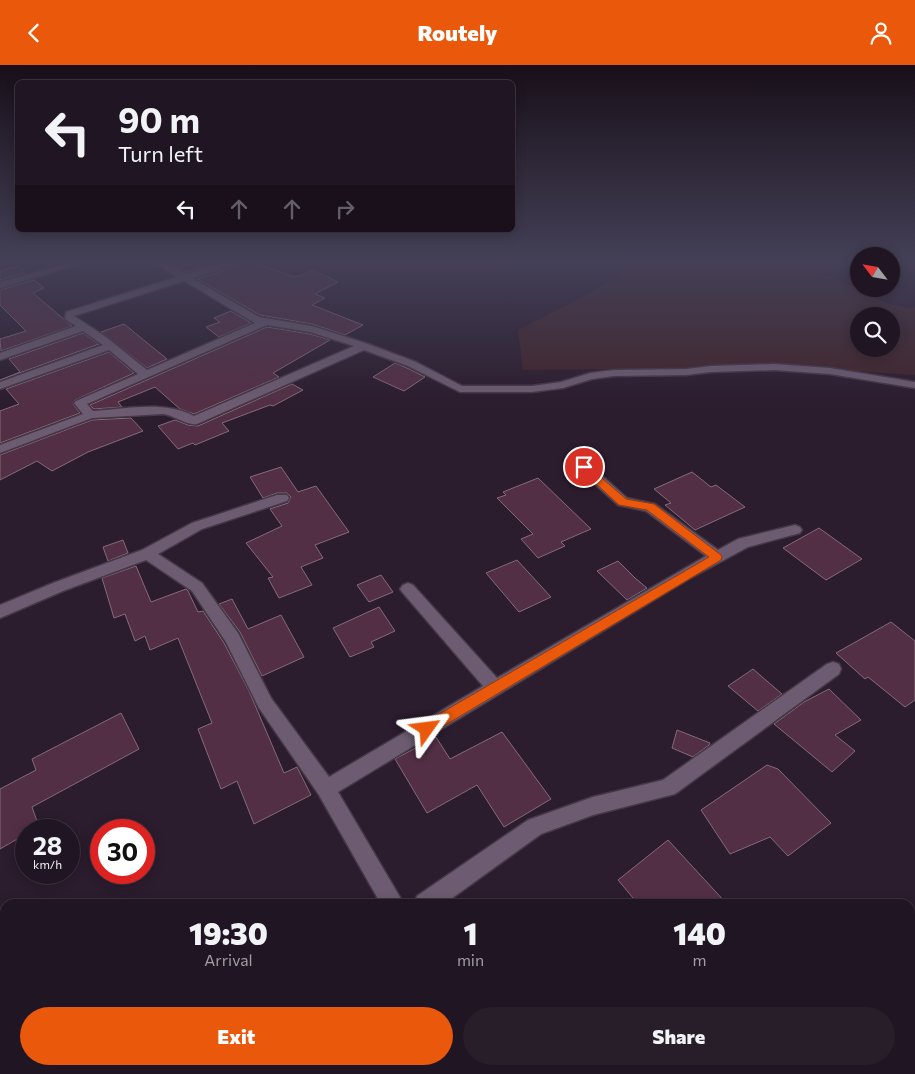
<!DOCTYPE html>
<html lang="en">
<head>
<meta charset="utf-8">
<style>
  body { margin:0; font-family:Commissioner,sans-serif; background:#281e2a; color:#f1f3f6; height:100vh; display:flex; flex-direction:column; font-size:19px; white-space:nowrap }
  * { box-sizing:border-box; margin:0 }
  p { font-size:16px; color:#a29fa5 }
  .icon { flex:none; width:28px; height:28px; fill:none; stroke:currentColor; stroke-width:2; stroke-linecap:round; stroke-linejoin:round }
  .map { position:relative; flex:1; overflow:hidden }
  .side { position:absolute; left:0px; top:834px; width:915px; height:176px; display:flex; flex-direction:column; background:#201522; border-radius:15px 15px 0 0; box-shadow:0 2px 12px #0003,0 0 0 1px #3d3440 }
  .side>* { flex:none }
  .top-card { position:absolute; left:15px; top:15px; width:500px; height:152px; border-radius:8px; box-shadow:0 2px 12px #0003,0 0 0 1px #3d3440; background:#201522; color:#f1f3f6; overflow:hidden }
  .needle { width:32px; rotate:301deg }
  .buttons { position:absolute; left:850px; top:182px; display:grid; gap:10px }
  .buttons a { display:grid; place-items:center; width:50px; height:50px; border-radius:50%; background:#201522; box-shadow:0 2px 12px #0003,0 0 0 1px #3d3440; font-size:25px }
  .speed { position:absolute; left:15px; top:754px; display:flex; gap:10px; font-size:25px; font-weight:700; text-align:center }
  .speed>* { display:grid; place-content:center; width:65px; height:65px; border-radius:50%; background:#201522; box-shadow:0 2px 12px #0003,0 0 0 1px #3d3440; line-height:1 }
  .speed small { font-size:12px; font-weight:400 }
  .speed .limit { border:8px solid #d22; background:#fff; color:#111 }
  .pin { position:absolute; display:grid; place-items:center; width:42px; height:42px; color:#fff; margin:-21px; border:2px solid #fff; border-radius:50%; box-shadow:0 1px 5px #0007 }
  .me { position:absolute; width:55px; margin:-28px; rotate:59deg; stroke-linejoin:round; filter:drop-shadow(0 0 4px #0008) }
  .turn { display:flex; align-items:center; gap:18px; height:105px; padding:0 20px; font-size:22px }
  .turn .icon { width:65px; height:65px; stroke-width:2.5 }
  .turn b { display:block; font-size:35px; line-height:42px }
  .lanes { display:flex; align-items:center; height:48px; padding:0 20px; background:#0003; justify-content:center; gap:25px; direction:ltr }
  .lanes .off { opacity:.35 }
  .eta { display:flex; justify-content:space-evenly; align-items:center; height:85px; text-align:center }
  .eta b { font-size:30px; font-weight:800; line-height:35px }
  .action { display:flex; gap:10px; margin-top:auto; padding:10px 20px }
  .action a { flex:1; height:58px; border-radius:30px; background:#ea580c; color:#fff; font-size:20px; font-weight:800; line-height:58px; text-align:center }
  .action a+a { background:#281e2a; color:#f1f3f6 }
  header { display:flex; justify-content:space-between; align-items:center; height:65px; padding:0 20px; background:#ea580c; color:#fff; font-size:22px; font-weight:800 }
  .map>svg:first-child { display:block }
  .green { fill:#40242a; fill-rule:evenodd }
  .building { fill:#532f45; stroke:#846b79 }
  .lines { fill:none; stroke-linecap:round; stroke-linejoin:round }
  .street-casing { stroke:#453847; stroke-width:3 }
  .street { fill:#6d5c71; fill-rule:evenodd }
  .route { fill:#ea580c; stroke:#983908 }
</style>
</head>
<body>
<header><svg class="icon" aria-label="back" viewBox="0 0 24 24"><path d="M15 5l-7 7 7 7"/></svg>Routely<svg class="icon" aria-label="person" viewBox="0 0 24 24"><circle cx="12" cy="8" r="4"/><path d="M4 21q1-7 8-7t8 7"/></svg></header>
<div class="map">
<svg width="915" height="1009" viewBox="0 0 915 1009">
  <rect width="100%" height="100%" fill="#2b1c2e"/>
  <path class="green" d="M 623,198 L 777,198 L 835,213 L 886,238 L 909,243 L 915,242 L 915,310 L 790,302 L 523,305 L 518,265 L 579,234 L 620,210 ZM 859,251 L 891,251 L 891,284 L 859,284 Z"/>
  <path class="building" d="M 169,198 L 217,198 L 186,207 Z
    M 237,198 L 255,198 L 295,212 L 314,205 L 338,217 L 315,229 L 325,233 L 312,240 L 363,260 L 345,270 L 312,259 L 260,250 L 197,214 L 235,202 Z
    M 19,201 L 26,208 L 0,215 L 0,206 Z
    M 34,215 L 44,223 L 33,228 L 72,261 L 1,286 L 0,274 L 26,266 L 0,240 L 0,225 Z
    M 231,246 L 251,258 L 219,272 L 206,262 L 220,257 L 214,253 Z
    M 124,259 L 167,294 L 147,303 L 101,267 Z
    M 267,262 L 310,269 L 330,275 L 273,308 L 279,312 L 194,349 L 180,344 L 155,322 L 118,337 L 122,342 L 94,344 L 90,340 Z
    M 83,268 L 99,279 L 0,315 L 20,307 L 9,294 Z
    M 109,287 L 134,308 L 75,335 L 73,339 L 80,348 L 0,378 L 0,346 L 19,339 L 6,324 Z
    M 395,298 L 407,303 L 425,312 L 404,326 L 373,312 Z
    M 292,319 L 303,325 L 273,341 L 270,340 L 222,358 L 229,366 L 195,380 L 193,378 L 178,384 L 158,361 L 175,355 L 188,360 L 198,361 Z
    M 131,353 L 143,366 L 88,387 L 52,406 L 37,396 L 0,415 L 0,390 L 92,355 Z
    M 281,402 L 298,427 L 316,421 L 349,467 L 315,480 L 323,493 L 301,502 L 312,520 L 279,533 L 268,513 L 273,512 L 246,478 L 282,461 L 270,444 L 288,438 L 291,432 L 287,428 L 277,428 L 263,433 L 250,412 Z
    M 692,407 L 711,422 L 716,420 L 745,442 L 695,465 L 665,440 L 671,438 L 654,424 Z
    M 538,413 L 591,464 L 561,477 L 565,481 L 538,493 L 521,474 L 533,469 L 497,433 L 506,430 L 503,427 Z
    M 819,463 L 862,494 L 826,515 L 783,483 Z
    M 123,475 L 128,488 L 108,496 L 103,482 Z
    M 517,495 L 551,532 L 519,547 L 486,508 Z
    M 618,496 L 635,513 L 647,523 L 627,535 L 597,506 Z
    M 136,501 L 151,537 L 186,524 L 188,526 L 198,547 L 203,546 L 224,578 L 249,626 L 284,708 L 297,702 L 311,730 L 254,759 L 237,716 L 221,724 L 198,664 L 212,658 L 178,573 L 150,585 L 145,571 L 135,576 L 125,549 L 114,553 L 102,513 Z
    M 381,510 L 393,527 L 369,537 L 357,520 Z
    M 232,534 L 248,564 L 281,550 L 304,592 L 262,611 L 240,567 L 219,539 Z
    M 379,542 L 395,566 L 371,577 L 374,582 L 350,592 L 333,563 Z
    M 891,557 L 915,576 L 915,635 L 905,642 L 868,612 L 865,614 L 836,588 Z
    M 753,604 L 782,629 L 758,646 L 728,621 Z
    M 829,624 L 861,655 L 835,670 L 855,686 L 832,707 L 774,659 L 804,637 Z
    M 121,648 L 139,684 L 32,742 L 39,762 L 33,765 L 26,765 L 26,769 L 0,784 L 0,724 L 36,705 L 32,694 Z
    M 677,665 L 710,678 L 709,680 L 693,692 L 672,683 Z
    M 502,667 L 551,734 L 504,762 L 477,720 L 427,748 L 395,694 L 436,672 L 450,694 Z
    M 767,700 L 778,704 L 831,758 L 788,791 L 770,772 L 730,789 L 701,745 Z
    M 668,775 L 727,839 L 638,839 L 618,815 Z"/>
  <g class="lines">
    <defs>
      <path id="street" d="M 70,198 L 83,198 L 0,223 L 0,217 Z
        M 156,198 L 166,198 L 186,209 L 223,198 L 235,198 L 234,200 L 192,213 L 259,252 L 312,261 L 368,279 L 416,297 L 462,321 L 532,321 L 561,317 L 590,308 L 614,305 L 686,304 L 711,301 L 774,299 L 830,303 L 915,317 L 915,323 L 830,309 L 774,305 L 711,307 L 686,310 L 614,311 L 592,314 L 563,323 L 532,327 L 460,327 L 408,301 L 364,285 L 197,359 C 187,361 174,350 163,349 L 92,353 L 0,388 L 0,380 L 83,349 L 74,338 L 76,336 L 138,309 L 109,285 L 0,324 L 0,317 L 103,280 L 83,266 L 0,295 L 0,288 L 76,261 L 65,254 L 66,247 L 177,212 ZM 184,216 L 255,258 L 147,305 L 106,272 L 74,251 ZM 267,260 L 310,267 L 354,281 L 194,351 C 164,335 126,344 93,346 L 87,339 Z
        M 584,398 L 589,399 L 627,433 L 655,439 L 718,485 L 738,474 L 795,460 L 800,462 L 802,465 L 800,468 L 748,482 L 687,515 L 338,727 L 404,839 L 381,839 L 319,730 L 259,643 L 226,577 L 192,526 L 146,495 L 63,526 L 0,553 L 0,540 L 53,518 L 142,485 L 192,458 L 277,430 L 287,430 L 289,433 L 287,436 L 202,464 L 158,489 L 202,518 L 238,568 L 271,633 L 329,712 L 483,621 L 403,528 L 400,524 L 403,520 L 408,518 L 413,520 L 497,613 L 706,491 L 646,446 L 618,440 L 579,405 L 578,402 Z
        M 833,597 L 839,599 L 841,604 L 839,609 L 675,729 L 593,750 L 541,769 L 444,839 L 414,839 L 417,831 L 528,755 L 593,732 L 663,715 L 827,599 Z
        M 466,1005 L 492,1005 L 494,1009 L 468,1009 Z"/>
    </defs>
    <use href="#street" class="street-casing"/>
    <use href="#street" class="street"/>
  </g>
  <linearGradient id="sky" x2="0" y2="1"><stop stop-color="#180f19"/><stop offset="0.58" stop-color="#444057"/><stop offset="1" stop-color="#444057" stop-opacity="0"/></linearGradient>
  <rect width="915" height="339" fill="url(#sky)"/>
  <path class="route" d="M 584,399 L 587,400 L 626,434 L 654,439 L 721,490 L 722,492 L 721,495 L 432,668 L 427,670 L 422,668 L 420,664 L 422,659 L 709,492 L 647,445 L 619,440 L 580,404 L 580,400 Z"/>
</svg>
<div class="buttons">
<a><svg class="needle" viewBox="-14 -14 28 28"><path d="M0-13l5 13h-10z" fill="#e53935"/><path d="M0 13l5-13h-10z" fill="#a29fa5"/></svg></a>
<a><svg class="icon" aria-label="search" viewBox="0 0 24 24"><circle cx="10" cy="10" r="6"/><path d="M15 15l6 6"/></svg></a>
</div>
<div class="speed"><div>28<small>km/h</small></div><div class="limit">30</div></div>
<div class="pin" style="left:584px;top:402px;background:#d93025"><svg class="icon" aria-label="arrive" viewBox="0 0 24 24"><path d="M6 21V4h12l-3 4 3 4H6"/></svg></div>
<svg class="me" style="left:427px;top:664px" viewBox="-20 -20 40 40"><path d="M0-17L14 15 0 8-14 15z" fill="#ea580c" stroke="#fff" stroke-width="4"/></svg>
<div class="top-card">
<div class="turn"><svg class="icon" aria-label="left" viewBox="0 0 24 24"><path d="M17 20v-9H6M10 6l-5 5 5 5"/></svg><div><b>90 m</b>Turn left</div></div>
<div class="lanes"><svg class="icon" aria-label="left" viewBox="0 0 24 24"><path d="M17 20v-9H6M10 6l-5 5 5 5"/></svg><svg class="icon off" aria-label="ahead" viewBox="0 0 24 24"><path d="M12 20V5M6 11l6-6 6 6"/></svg><svg class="icon off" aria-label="ahead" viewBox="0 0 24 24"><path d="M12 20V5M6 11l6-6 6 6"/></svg><svg class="icon off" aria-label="right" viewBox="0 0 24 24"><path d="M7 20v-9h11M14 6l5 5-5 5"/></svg></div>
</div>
<section class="side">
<div class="eta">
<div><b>19:30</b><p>Arrival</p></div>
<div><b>1</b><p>min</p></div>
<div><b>140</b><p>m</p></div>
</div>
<div class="action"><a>Exit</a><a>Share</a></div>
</section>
</div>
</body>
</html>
